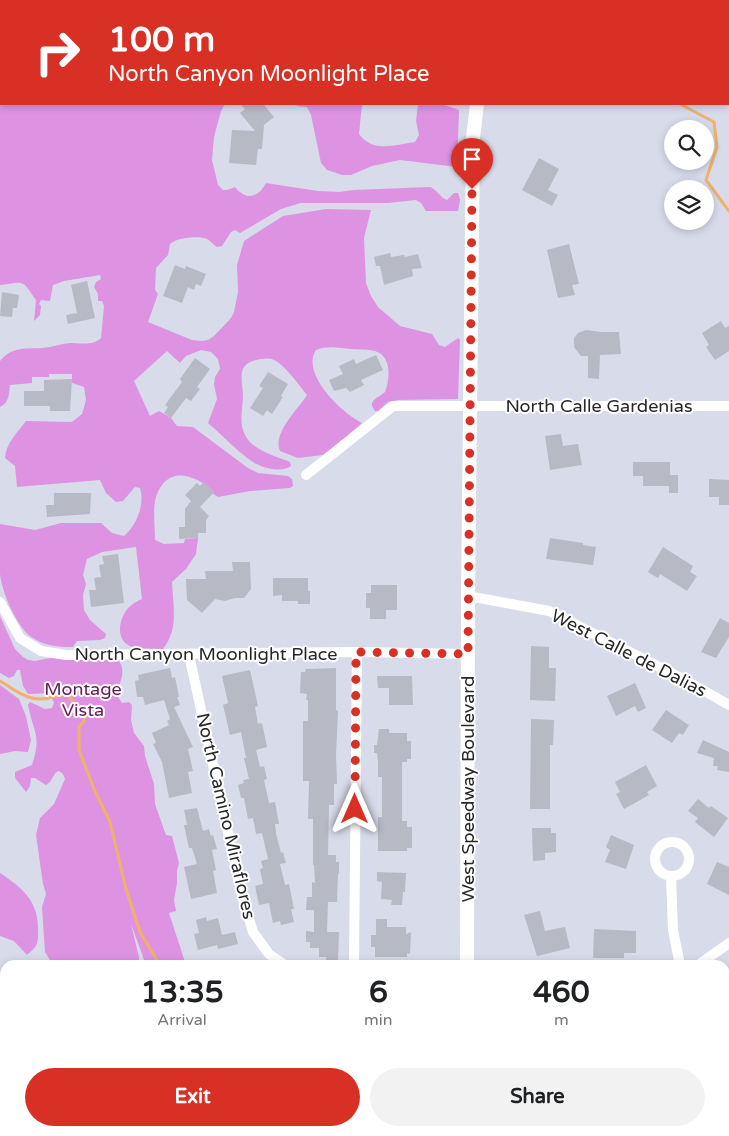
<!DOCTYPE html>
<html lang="en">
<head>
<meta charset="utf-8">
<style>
  body { margin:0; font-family:"Varela Round",sans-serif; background:#f2f2f2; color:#202124; height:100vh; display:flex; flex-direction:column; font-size:19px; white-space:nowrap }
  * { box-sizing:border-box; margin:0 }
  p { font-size:16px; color:#757577 }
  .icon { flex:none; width:28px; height:28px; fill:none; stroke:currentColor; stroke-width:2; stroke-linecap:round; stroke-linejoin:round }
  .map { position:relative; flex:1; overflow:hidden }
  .drawer { position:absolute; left:0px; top:960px; width:730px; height:176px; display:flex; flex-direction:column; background:#fff; border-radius:15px 15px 0 0; box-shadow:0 2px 8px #0003 }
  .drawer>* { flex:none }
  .banner { position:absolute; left:0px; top:0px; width:730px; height:105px; box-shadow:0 2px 8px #0003; background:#d93025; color:#fff; overflow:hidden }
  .buttons { position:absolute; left:664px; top:120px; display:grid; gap:10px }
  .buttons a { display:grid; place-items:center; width:50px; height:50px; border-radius:50%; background:#fff; box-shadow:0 2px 8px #0003; font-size:25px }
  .pin { position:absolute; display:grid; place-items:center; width:42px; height:42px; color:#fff; margin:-51px -21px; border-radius:50% 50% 50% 0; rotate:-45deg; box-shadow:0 0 5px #0007 }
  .pin .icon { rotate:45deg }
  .me { position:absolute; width:55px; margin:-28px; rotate:0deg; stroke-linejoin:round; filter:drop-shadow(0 0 4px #0008) }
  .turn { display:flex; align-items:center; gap:18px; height:105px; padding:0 25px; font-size:22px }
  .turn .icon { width:65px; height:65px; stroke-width:2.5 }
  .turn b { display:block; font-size:35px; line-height:42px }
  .eta { display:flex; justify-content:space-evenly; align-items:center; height:85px; text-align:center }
  .eta b { font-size:30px; font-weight:800; line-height:35px }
  .action { display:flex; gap:10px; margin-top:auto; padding:10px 25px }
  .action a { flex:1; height:58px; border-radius:30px; background:#d93025; color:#fff; font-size:20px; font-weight:800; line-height:58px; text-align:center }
  .action a+a { background:#f2f2f2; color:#202124 }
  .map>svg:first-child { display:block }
  .green { fill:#de93e2 }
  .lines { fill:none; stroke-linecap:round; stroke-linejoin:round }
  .stream { stroke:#efb268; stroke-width:3 }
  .building { fill:#b7b9c5 }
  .minor { stroke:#fff; stroke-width:10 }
  .secondary { stroke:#fff; stroke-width:14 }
  .route { stroke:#d93025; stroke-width:9; stroke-dasharray:0 16.2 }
  .labels { text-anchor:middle; stroke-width:4; stroke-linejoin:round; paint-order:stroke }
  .street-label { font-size:18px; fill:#272727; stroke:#fff }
  .park-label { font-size:18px; fill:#63185d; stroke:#fff }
</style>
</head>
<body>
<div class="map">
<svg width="729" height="1136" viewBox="0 0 729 1136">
  <rect width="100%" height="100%" fill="#d8dbea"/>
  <path class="green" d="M 0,0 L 337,0 L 1,1 L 1,104 L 225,104 L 221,111 L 214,137 L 212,160 L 218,185 L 223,190 L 227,190 L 235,187 C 246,201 258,198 266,183 L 318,191 L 339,192 L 354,190 L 430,187 C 438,190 439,197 447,200 L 454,193 L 458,193 L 460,200 L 458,211 L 426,211 L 421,203 L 416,200 L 388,203 L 301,203 L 281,209 L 240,233 L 235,230 L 231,232 L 222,246 L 217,247 C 213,245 211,241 207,239 C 198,235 176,238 170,244 L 168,255 L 156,268 L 155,290 L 158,294 L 148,322 L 192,340 L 202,341 L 208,340 L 214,336 L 231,318 L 234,312 L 238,292 L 237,265 L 244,241 L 283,216 L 326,209 L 371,210 L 364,238 L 366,283 L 371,296 L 378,307 L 400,326 L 432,334 L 439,345 L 445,347 L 458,338 L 460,340 L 458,399 L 398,400 L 388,402 L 378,411 L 375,411 C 366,400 379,398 385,392 C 390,379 392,356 375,351 C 368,349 359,350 351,349 C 340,348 327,345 316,350 C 300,374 343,414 362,423 L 331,450 L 323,455 L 298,458 L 280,451 C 272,434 298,409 307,395 C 299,385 287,368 276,361 C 272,358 266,358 261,359 C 234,363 243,379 243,397 C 242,414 238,427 249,441 C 259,452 277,457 290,462 L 291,466 C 282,473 262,468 253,462 C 240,454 221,434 208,423 L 217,399 L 214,384 L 215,377 L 220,369 L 218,359 L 211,352 L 201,350 L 186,356 L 180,363 L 167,351 L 134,381 L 150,416 L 159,411 L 171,418 L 177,426 L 193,427 L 248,468 L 258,473 L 288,476 L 292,479 L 293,486 L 290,488 L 250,491 L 218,497 L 212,493 L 214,492 C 193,472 164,465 155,501 C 153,513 155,528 155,540 L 164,544 L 184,543 L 185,539 L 198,538 L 196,554 L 186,569 L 172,582 C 173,606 179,629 163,649 C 153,648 139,650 130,646 C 115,639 119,619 128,608 C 132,604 137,601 142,599 L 136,547 L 102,552 L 87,559 L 83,575 L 86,584 L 83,595 L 84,610 L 90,620 L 106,634 L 105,638 L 100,640 L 77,641 L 73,647 C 58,647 43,646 30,636 C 16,625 2,592 0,574 C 0,558 0,541 0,524 L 35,530 L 61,523 L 101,523 L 112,533 L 124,536 C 137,525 145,504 140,488 L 135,487 L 123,501 L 116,502 L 106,493 L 100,480 L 17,487 L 15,466 L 5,458 C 6,443 17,433 26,421 L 72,422 L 82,414 L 86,400 L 84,387 L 72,383 L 72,374 L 49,374 L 49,377 L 32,377 L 32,383 L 10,385 C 9,394 9,403 0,407 L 0,361 C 12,346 27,349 43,348 C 52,347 61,344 70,343 C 80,343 93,346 101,338 L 104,306 L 102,301 L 98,301 L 98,294 L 94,287 L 96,282 L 101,279 L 100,275 L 64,281 L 53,285 L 50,301 L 41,300 L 39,304 L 41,306 L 40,315 L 34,321 L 36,300 C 21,278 25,282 0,285 Z
    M 295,104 L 362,104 L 359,134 C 373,153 394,145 415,142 L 419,135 L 416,121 L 418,104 L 441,104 L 459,110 L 457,167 L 400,160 L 372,166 L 351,175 L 342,175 L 327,170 L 321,163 L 311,115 L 307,107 L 297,106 Z
    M 0,616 L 15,649 L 23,657 L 28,660 L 35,661 L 50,658 L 118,660 C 127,670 120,683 116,694 L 122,703 L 129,702 L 132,705 L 131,720 L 134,733 L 144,746 L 145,756 L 154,784 L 155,804 L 166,835 L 172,836 L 179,863 L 177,871 L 177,883 L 174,900 L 176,911 L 169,913 L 186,965 L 146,965 L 131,924 L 139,957 L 139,965 L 53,965 L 45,952 L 42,907 L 46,894 L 43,884 L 36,835 L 40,818 L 54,804 L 65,779 L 63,774 L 59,771 L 56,772 L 50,782 L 46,785 L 35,778 L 31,778 L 30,786 L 26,792 L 15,778 L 15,772 L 32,765 C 42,735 33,732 28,705 L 30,702 L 45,709 L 52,708 L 54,703 L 50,693 L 28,694 L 23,686 L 20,670 L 17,670 L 14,676 L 9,678 L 0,673 Z
    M 0,685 L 19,699 L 26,716 L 31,740 L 28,752 L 15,751 L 0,754 Z
    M 0,873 C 21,887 38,900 38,928 C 38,943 39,945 27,955 L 14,941 L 0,936 Z
    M 174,1131 L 446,1131 L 446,1136 L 198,1136 Z"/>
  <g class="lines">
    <path class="stream" d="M 653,0 L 654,1
      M 680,104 L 714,122 L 717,147 L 706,180 L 729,211
      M 0,681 C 12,688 25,699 40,699 C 52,700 55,693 68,695 L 85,717 L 84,721 L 79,727 L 79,750 L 94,789 L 110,822 L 126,889 L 140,932 L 160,965
      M 2,1023 L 5,1025
      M 408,1131 L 409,1136"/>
  </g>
  <path class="building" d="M 240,104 L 263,104 L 274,117 L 264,125 L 262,149 L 258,149 L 256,165 L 229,163 L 232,130 L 255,131 L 240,113 L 245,109 Z
    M 539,158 L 559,169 L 548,190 L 558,195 L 552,206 L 522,190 Z
    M 569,244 L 579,284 L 572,285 L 575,295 L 558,298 L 547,250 Z
    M 390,253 L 391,257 L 404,255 L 405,257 L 418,254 L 422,268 L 412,269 L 413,276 L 384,285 L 380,266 L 376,266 L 374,257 Z
    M 175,265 L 185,269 L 186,266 L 206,274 L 201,286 L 196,284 L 194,290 L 188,287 L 182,303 L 163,296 Z
    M 87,281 L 95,318 L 68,324 L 66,315 L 77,313 L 71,285 Z
    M 2,292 L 19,295 L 17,308 L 13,308 L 12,317 L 0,316 Z
    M 721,321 L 725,328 L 729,326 L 729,351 L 715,360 L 706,347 L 709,345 L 702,333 Z
    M 586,330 L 602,332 L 619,332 L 621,354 L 600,355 L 599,379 L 588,378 L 588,356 L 581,356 L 574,347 L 574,338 L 578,333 Z
    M 376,355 L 383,370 L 361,380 L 364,385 L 350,392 L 346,388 L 334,391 L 329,380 L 343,374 L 339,366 L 354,359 L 356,364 Z
    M 195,358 L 210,369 L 197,387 L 200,389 L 191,401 L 186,398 L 171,418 L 164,413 L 168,407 L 165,405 L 182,382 L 180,379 Z
    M 268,372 L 288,384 L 281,396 L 283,397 L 272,414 L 267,410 L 263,416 L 250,408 L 263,388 L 259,386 Z
    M 72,379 L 70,411 L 50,411 L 50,406 L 24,406 L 24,391 L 44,391 L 44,380 Z
    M 561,434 L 563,446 L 578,444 L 582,465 L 550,470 L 545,436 Z
    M 633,462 L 670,462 L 670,475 L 678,475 L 678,493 L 669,493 L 669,486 L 643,486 L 643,476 L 633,476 Z
    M 709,479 L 729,480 L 729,505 L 719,505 L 719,497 L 709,497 Z
    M 204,482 L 214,492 L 200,507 L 209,516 L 206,520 L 206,533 L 198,533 L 198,538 L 179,539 L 179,527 L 185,527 L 185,509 L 191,501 L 185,495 L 197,483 L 200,486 Z
    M 54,493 L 91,493 L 90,514 L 47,517 L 46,505 L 54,505 Z
    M 550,538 L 583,543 L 583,545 L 596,547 L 593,565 L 546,559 Z
    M 663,547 L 693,566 L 690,572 L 697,576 L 687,591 L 660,574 L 658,578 L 648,572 Z
    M 118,554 L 124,603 L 91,607 L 89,590 L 96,590 L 94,578 L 101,577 L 99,565 L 104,564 L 102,556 Z
    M 232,562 L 250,562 L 251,589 L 244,598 L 235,598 L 225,601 L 215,599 L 202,613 L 187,600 L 186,579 L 206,579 L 205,571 L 233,571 Z
    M 273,578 L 308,578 L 308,591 L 310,591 L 310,604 L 298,604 L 298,601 L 282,601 L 282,595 L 273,596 Z
    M 371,585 L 397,585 L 397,610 L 386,610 L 386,619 L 370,619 L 370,608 L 366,608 L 366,593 L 371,593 Z
    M 720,618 L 729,623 L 729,637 L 716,658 L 701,652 Z
    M 531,646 L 549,647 L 549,668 L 556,668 L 555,701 L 530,700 Z
    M 170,668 L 172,678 L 175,677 L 179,697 L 177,697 L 180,705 L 174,707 L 193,747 L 188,749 L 193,771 L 188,772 L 192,793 L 169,798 L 162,762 L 153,744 L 156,743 L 152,733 L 169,725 L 167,721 L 170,719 L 164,700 L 145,705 L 143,697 L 137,697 L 135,681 L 139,680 L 138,675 Z
    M 336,668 L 336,710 L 338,711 L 336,755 L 337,784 L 334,784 L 334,805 L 329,805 L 328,855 L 336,855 L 336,862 L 339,862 L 339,874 L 338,874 L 337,902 L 328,902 L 327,932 L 339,932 L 338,960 L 326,960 L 326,957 L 319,957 L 319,948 L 310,948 L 310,942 L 306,942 L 306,931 L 314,932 L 314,910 L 306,910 L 307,897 L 312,897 L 312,882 L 315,883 L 314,865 L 313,865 L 313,819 L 308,819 L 309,781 L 303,781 L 303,721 L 308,721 L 308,700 L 306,700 L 307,694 L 300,693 L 301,672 L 305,672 L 306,669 Z
    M 250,670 L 258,706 L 255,707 L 258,724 L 262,723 L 267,747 L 256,750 L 260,767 L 264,766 L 267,779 L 264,780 L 269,803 L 275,802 L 279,824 L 275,824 L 276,833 L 281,853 L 283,852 L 286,863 L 280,864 L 285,885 L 289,884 L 294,909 L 291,909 L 294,922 L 281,925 L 280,921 L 273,923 L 269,903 L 259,905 L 255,886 L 263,884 L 260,869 L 263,868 L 261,861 L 268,859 L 262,833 L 256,834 L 253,818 L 248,819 L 244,798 L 241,798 L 238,785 L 244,783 L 243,780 L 249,779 L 244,758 L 246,758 L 241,732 L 230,735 L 223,705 L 228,703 L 222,676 Z
    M 377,676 L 412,676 L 413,705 L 389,705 L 389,688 L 378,688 Z
    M 635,683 L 646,708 L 638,712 L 635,706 L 616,716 L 607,696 Z
    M 666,710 L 689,725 L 683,735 L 679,733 L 672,743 L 652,730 Z
    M 531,719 L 554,720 L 553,745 L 550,745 L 550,809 L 530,809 Z
    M 379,729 L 389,729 L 389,733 L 407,733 L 407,741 L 411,741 L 411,759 L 407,759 L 407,762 L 402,762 L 402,821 L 407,821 L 407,827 L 412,827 L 412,848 L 407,848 L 407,851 L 378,851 L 378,817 L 382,817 L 382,777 L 378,777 L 378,762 L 377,753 L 374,753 L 374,745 L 377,745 Z
    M 703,740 L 729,752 L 729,772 L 717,770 L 718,766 L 713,766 L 714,758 L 697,753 Z
    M 646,765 L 657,786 L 647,792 L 649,795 L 624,809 L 616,794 L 620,792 L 615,782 Z
    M 698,799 L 709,808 L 711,806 L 728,818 L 714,837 L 695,822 L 698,818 L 688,811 Z
    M 197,808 L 203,831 L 209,829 L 211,836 L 213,835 L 217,849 L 212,850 L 216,870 L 213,871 L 217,893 L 191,899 L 184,867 L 197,864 L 192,848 L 189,848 L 184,825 L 187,825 L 184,810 Z
    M 532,828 L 551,828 L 551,833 L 556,833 L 556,852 L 545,853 L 545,860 L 533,861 Z
    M 611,835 L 634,845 L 626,869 L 605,862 L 610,850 L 606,847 Z
    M 717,862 L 729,867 L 729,895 L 707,884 Z
    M 377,872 L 406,873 L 405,892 L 403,892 L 402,905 L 391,905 L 392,900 L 381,899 L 382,882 L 377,881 Z
    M 540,911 L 545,931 L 565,927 L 570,948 L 537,956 L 524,915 Z
    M 206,917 L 207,921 L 218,918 L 222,935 L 235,932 L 238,944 L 218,949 L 217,945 L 198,950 L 194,934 L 199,933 L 196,920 Z
    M 376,919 L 387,919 L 387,927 L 406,927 L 406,934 L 411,932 L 410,954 L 407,953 L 407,957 L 375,957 L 375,947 L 371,947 L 371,935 L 376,935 Z
    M 594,929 L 636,931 L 636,953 L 624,953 L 624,958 L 593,958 Z"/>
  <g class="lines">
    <path class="minor" d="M 306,475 L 393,406 L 729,406
      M 468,596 L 549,611 L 687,681 L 729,705
      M 0,602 L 20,638 L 41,651 L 66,655 L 357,652 L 468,654
      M 189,655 L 241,892 L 253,932 L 269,954 L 285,965
      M655 859a17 17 0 1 1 34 0a17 17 0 1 1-34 0Z
      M 671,877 L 673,930 L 680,965
      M 354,965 L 357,652
      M 698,965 L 729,943"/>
    <path class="secondary" d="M 500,1 L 500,0
      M 467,965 L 468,596 L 473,138 L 477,104
      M 467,1136 L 467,1131"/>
  </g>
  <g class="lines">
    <path class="route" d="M 355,809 L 356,652 L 468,654 L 472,189"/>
  </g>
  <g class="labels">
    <g class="street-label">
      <text x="599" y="412">North Calle Gardenias</text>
      <text transform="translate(629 653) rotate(27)" y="6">West Calle de Dalias</text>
      <text x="206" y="660">North Canyon Moonlight Place</text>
      <text transform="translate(468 789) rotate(-90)" y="6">West Speedway Boulevard</text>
      <text transform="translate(226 816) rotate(77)" y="6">North Camino Miraflores</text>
    </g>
    <g class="park-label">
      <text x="83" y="695">Montage<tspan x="83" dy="21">Vista</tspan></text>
    </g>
  </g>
</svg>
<div class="buttons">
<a><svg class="icon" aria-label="search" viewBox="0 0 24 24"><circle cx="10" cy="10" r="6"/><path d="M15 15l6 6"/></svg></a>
<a><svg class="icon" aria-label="layers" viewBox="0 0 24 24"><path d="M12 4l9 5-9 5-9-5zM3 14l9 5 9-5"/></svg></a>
</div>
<div class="pin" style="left:472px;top:189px;background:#d93025"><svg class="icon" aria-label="arrive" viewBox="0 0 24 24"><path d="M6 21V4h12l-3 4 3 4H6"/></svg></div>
<svg class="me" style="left:355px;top:809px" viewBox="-20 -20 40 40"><path d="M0-17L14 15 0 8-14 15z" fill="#d93025" stroke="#fff" stroke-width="4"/></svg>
<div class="banner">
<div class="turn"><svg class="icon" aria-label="right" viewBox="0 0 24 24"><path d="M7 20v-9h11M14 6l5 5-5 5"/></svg><div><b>100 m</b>North Canyon Moonlight Place</div></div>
</div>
<section class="drawer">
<div class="eta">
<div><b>13:35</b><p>Arrival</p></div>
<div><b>6</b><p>min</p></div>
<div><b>460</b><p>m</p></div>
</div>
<div class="action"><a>Exit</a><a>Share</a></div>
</section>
</div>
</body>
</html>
